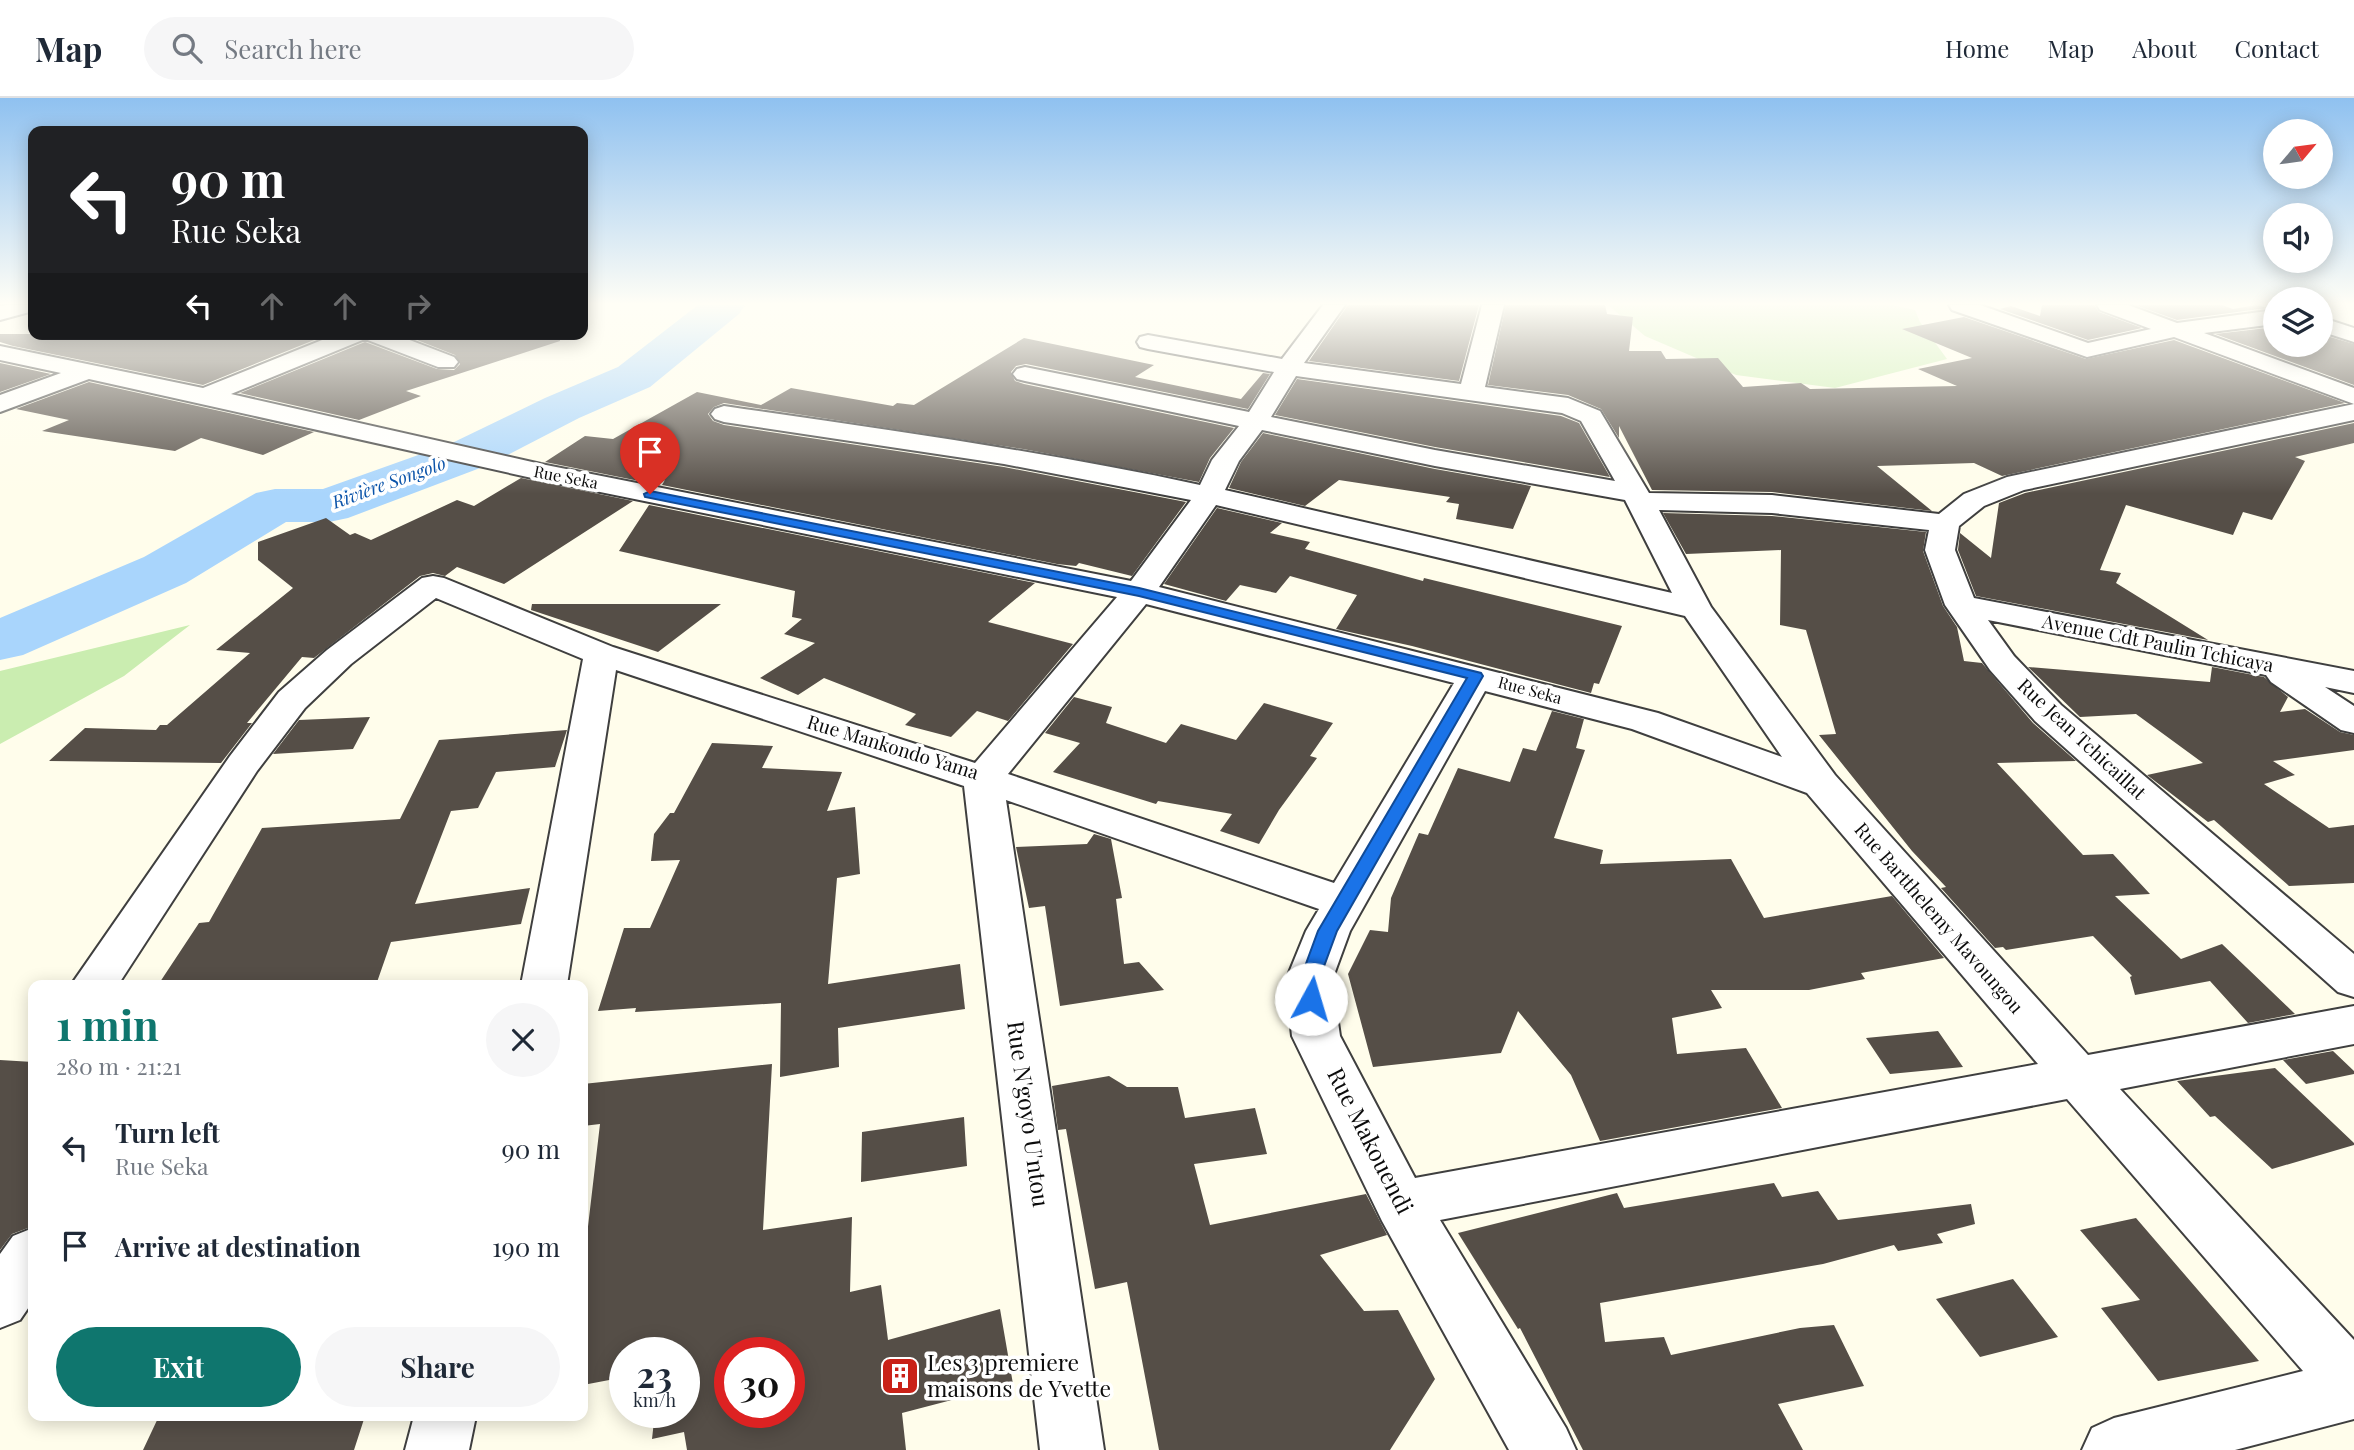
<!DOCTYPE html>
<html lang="en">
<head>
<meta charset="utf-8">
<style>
  body { margin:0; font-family:"Playfair Display",serif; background:#f6f6f7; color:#1f2937; height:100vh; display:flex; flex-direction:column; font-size:26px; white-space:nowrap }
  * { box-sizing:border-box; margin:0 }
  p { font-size:23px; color:#747a83 }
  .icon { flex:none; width:38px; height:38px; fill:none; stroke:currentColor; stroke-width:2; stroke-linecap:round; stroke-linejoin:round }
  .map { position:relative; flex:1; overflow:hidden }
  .details { position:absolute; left:28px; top:882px; width:560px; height:441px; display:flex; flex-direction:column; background:#fff; border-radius:14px; box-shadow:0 4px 18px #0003 }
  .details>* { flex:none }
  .hud { position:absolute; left:28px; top:28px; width:560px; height:214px; border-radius:14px; box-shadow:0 4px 18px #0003; background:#202124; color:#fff; overflow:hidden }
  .needle { width:46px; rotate:61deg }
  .controls { position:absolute; left:2263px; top:21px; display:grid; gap:14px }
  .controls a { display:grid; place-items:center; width:70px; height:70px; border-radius:50%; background:#fff; box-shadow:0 4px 18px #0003; font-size:35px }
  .speed { position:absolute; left:609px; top:1239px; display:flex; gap:14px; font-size:35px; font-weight:700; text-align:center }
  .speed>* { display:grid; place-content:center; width:91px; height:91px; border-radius:50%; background:#fff; box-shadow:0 4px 18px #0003; line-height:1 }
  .speed small { font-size:18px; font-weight:400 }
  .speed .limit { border:10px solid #d22; background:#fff; color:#111 }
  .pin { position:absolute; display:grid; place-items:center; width:60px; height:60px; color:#fff; margin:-72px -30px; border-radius:50% 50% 50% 0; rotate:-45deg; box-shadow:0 0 7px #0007 }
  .pin .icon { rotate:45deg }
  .me { position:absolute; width:77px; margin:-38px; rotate:6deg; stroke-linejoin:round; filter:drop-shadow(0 0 5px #0008) }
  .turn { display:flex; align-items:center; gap:24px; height:147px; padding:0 28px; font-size:32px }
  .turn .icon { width:91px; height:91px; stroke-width:2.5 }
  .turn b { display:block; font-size:49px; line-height:60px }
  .lanes { display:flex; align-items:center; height:66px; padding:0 28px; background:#0003; justify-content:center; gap:35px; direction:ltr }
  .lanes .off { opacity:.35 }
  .round { display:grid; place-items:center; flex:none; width:74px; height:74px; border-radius:37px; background:#f6f6f7 }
  .headline { display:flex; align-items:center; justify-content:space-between; height:119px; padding:0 28px }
  h1 { font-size:42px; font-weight:700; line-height:52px; color:#0f766e }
  .cta { display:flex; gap:14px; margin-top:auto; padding:14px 28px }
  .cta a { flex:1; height:80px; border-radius:42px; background:#0f766e; color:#fff; font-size:28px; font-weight:700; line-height:80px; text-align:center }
  .cta a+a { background:#f6f6f7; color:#1f2937 }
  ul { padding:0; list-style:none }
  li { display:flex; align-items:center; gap:21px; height:98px; padding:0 28px }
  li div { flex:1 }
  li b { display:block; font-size:26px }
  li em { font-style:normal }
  header { display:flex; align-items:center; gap:42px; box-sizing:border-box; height:98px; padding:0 35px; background:#fff; border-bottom:2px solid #e0e1e3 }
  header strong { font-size:33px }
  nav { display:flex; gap:38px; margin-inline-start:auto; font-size:24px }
  .search { width:490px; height:63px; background:#f6f6f7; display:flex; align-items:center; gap:18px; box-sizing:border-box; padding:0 24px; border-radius:38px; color:#747a83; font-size:26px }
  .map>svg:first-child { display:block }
  .green { fill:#caedb0 }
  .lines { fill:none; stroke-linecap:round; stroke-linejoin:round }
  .river { fill:#a9d5fc; fill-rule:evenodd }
  .building { fill:#554e47; fill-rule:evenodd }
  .minor-casing { stroke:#3f3f3f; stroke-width:4 }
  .minor { fill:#fff; fill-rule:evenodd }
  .route { fill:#1a73e8; stroke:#114b97; stroke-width:2 }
  .labels { text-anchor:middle; stroke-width:7; stroke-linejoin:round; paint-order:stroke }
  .far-street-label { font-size:16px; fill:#0c0c0c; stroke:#fff }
  .far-water-label { font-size:18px; font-style:italic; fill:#0a53a9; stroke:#fff }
  .street-label { font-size:19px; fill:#0c0c0c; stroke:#fff }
  .near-street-label { font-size:23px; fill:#0c0c0c; stroke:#fff }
  .near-poi-label { font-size:23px; fill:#0c0c0c; stroke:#fff; text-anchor:start }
</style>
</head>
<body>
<header>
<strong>Map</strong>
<div class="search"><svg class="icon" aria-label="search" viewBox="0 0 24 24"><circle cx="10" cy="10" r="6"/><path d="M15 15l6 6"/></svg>Search here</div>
<nav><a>Home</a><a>Map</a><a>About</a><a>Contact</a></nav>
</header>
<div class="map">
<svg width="2354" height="1352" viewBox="0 0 2354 1352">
  <rect width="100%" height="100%" fill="#fffdeb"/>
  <path class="green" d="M 1608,207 L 1893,207 L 1915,212 L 1920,224 L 1947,261 L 1835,290 L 1736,277 L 1645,238 Z
    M 190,527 L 124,578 L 0,646 L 0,573 Z"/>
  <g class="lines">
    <path class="river" d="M 698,207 L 745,207 L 739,216 L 650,289 L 579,320 L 488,367 L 348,420 L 329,424 L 286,424 L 186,485 L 23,557 L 0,562 L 0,520 L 144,459 L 256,395 L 275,391 L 323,391 L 452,345 L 545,300 L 618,269 Z"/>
  </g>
  <path class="building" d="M 1348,207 L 1479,207 L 1459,283 L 1309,263 Z
    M 1506,207 L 1605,207 L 1607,216 L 1633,219 L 1629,253 L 1661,253 L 1666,261 L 1718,260 L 1743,289 L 1801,285 L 1810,291 L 1957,288 L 1918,271 L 1972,260 L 1902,231 L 1964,219 L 2086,261 L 2174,242 L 2345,305 L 2002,378 L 1974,365 L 1877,368 L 1932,413 L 1772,394 L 1652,392 L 1619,328 L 1619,340 L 1601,311 L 1568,297 L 1488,287 Z
    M 2042,207 L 2094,207 L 2099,214 L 2142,230 L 2088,242 L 2000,211 L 2011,208 L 2040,218 Z
    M 2135,207 L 2222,207 L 2233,211 L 2257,207 L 2267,210 L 2177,222 Z
    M 2275,229 L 2275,247 L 2320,247 L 2320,236 L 2354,246 L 2354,287 L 2215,236 Z
    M 0,236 L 329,236 L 203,287 L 13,248 L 0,244 Z
    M 402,236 L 559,236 L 560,243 L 406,293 L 421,298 L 359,322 L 240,295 L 365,244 L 437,271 L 454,272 L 460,266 L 455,257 Z
    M 1024,240 L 1154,267 L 1135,279 L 1241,301 L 1263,275 L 1270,276 L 1248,311 L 1026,266 L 1016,268 L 1011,274 L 1015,283 L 1024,286 L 1234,330 L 1210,360 L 1199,384 L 1023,351 L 724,305 L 714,309 L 708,316 L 713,323 L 724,327 L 1004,369 L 1186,404 L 1132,478 L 1079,465 L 1076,468 L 1057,466 L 662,387 L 665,382 L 659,387 L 545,364 L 585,338 L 613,341 L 697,294 L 761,307 L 791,290 L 893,308 L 897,305 L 914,307 Z
    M 0,265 L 51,276 L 0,294 Z
    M 1297,281 L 1561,318 L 1579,325 L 1610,379 L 1435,349 L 1275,317 Z
    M 89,284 L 314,334 L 263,357 L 201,340 L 175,353 L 42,333 L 69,322 L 16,311 Z
    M 2354,325 L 2354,345 L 2295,359 L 2305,363 L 2272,422 L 2243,414 L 2233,437 L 2126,407 L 2100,472 L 2121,475 L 2116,485 L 2208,542 L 1976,498 L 1958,452 L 1960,435 L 1991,460 L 1999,405 L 2025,395 Z
    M 1263,335 L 1435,371 L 1531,388 L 1513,431 L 1456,421 L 1459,406 L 1446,404 L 1450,399 L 1339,382 L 1305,408 L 1229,390 L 1241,364 Z
    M 521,380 L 633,403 L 504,486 L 457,469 L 445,478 L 433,475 L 420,478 L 314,560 L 302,559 L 247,625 L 252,625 L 221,665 L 49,663 L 85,630 L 156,632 L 160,627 L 167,627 L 250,555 L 216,552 L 293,490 L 258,462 L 258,444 L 326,420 L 350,437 L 355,435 L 371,442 L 457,402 L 474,408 Z
    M 649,407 L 1035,485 L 988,524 L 1073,546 L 1008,623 L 977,613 L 951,639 L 905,627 L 916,616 L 824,580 L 798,597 L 760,580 L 815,545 L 784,536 L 802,521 L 792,519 L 795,493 L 619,453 Z
    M 1217,410 L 1282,425 L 1270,435 L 1310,444 L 1305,451 L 1423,483 L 1424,480 L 1622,528 L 1599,586 L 1594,585 L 1591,595 L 1412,548 L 1336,531 L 1357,497 L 1290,478 L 1276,495 L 1240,487 L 1226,503 L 1164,486 Z
    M 1663,415 L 1772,418 L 1926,434 L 1923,453 L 1943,508 L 1957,529 L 1964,563 L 1982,565 L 2033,625 L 2076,663 L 1997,665 L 2083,757 L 2113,756 L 2150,796 L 2115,798 L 2181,861 L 2222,846 L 2295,916 L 2248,925 L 2210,883 L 2135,897 L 2130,879 L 2132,878 L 2093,838 L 2006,852 L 2003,849 L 1995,850 L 1941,790 L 1946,789 L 1912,753 L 1819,637 L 1836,636 L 1806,532 L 1780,527 L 1781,452 L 1686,456 Z
    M 532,506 L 721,506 L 658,554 L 531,512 Z
    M 2028,569 L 2210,584 L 2212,569 L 2264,579 L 2288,599 L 2280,614 L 2305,611 L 2340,634 L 2354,637 L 2354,652 L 2273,663 L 2295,677 L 2264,686 L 2329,730 L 2354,727 L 2354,785 L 2289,788 L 2214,722 L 2208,724 L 2147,677 L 2203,665 L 2136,616 L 2080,619 Z
    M 1074,599 L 1112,609 L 1106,625 L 1166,645 L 1181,626 L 1236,642 L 1264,605 L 1333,625 L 1310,658 L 1317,660 L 1279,712 L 1259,746 L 1220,733 L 1232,716 L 1158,703 L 1156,706 L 1053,674 L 1080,645 L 1045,635 Z
    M 1552,613 L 1584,621 L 1576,650 L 1585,652 L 1554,740 L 1603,752 L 1600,766 L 1731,761 L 1764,820 L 1892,798 L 1944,860 L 1861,875 L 1865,881 L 1809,892 L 1711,892 L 1722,910 L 1672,920 L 1677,956 L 1746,950 L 1782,1010 L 1600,1043 L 1571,977 L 1518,913 L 1501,955 L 1373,969 L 1348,876 L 1370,832 L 1388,834 L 1391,800 L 1419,735 L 1428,737 L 1458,670 L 1510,684 L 1523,650 L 1536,653 Z
    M 370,619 L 353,651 L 273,656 L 299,622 Z
    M 567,632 L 555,669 L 496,674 L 478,710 L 451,713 L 415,806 L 530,790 L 521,826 L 391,844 L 376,887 L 158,887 L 199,825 L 209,824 L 262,730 L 400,721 L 439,642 Z
    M 712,645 L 773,648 L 762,670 L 842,674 L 827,713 L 855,709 L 860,776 L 837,780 L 828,886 L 960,866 L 965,911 L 838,930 L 839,969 L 780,979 L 781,905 L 635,914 L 636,910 L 598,913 L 624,830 L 650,830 L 680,762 L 651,763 L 654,736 L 670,715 L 674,715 Z
    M 1094,736 L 1111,741 L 1122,800 L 1116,801 L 1124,866 L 1139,864 L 1164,892 L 1060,908 L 1045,808 L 1029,810 L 1016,749 L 1087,746 Z
    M 1938,933 L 1963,969 L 1890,976 L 1866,940 Z
    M 2333,953 L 2354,973 L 2354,976 L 2306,986 L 2283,962 Z
    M 0,962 L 33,964 L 33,1128 L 12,1136 L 0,1152 Z
    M 772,966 L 763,1132 L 852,1119 L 850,1194 L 881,1187 L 888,1242 L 1000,1211 L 1013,1286 L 902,1315 L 906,1352 L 687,1352 L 684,1334 L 652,1341 L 655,1314 L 684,1314 L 684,1255 L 625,1255 L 625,1279 L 583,1287 L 583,1155 L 585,1154 L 600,1026 L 583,1028 L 583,986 ZM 730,1255 L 789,1255 L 789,1314 L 730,1314 Z
    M 2275,970 L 2354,1045 L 2354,1047 L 2272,1071 L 2215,1018 L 2210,1019 L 2177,983 Z
    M 1109,978 L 1127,989 L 1178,989 L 1185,1020 L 1255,1010 L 1267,1056 L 1194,1066 L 1210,1127 L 1366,1096 L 1387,1137 L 1320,1157 L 1364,1213 L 1398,1212 L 1435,1281 L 1390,1352 L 1159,1352 L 1127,1184 L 1095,1191 L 1066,1031 L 1058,1032 L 1052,988 Z
    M 964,1019 L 967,1068 L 861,1084 L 862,1034 Z
    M 1774,1085 L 1782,1099 L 1818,1093 L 1838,1122 L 1971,1106 L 1975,1126 L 1937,1136 L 1943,1145 L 1898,1153 L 1894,1147 L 1823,1166 L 1600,1205 L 1605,1244 L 1664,1239 L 1671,1257 L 1800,1230 L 1834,1227 L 1864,1288 L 1778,1306 L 1803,1352 L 1583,1352 L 1520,1230 L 1518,1231 L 1458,1135 L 1617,1095 L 1624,1110 Z
    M 2136,1120 L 2259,1263 L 2158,1283 L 2101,1210 L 2140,1202 L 2080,1132 Z
    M 2013,1181 L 2058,1239 L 1980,1259 L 1936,1201 Z
    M 159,1318 L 365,1318 L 354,1352 L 143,1352 Z"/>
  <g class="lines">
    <defs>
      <path id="minor" d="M 7,207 L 33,207 L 33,213 L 0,222 L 0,208 Z
        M 1323,207 L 1345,207 L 1304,265 L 1461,286 L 1482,207 L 1504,207 L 1485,289 L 1568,300 L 1600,313 L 1649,395 L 1772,397 L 1939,416 L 1964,396 L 2007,379 L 2354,306 L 2174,239 L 2087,259 L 1952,212 L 1949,207 L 1980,207 L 2088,245 L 2151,231 L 2100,212 L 2097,207 L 2128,207 L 2177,225 L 2275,212 L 2275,226 L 2204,235 L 2354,290 L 2354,322 L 2024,392 L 1984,408 L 1959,428 L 1955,452 L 1974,500 L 2354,573 L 2354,595 L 2325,589 L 2354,608 L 2354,635 L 2341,632 L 2271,584 L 2266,577 L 1988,522 L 2014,558 L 2061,607 L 2354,856 L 2354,899 L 2338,894 L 2035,623 L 1990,572 L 1945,507 L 1925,452 L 1929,432 L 1772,415 L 1659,412 L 1711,509 L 1835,677 L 2088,957 L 2354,908 L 2354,946 L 2120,991 L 2354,1242 L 2354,1321 L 2235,1352 L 2082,1352 L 2092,1330 L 2114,1320 L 2303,1273 L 2067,1001 L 1440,1122 L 1566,1330 L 1576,1352 L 1509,1352 L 1382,1123 L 1292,938 L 1286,882 L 1306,833 L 1319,811 L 1006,702 L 1104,1352 L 1040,1352 L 964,688 L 616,572 L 567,887 L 521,887 L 583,561 L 436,500 L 351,566 L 305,610 L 257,673 L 118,887 L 71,887 L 230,658 L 279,594 L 327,552 L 422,480 L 433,478 L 444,480 L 613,549 L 975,665 L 1117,499 L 541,382 L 89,281 L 0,314 L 0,297 L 61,275 L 0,262 L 0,248 L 203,290 L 337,236 L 394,236 L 454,259 L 458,264 L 454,269 L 438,269 L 365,241 L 231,296 L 541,366 L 1131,483 L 1191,402 L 1004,366 L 724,324 L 715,321 L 711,316 L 715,311 L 724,308 C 883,331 1043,353 1200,387 L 1212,362 L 1239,328 L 1025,283 L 1017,281 L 1013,276 L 1017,271 L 1025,269 L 1249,314 L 1274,274 L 1148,251 L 1140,249 L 1137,244 L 1140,239 L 1148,237 L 1282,261 ZM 1296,278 L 1562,315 L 1581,323 L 1615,383 L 1435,352 L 1271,319 ZM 1262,332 L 1435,368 L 1625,402 L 1672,495 L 1225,392 L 1239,363 ZM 1216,407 L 1685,518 L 1782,659 L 1658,615 L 1159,489 ZM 1146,506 L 1454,585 L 1334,785 L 1008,676 ZM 1485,593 L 1632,631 L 1807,695 L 2038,966 L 1415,1080 L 1340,938 L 1332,882 L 1350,833 Z
        M 2320,219 L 2354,230 L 2354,244 L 2320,233 Z
        M 33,1130 L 33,1203 L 20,1222 L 0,1230 L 0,1156 L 13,1138 Z
        M 414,1318 L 476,1318 L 469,1352 L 405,1352 Z"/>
    </defs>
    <use href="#minor" class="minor-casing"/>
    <use href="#minor" class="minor"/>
  </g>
  <linearGradient id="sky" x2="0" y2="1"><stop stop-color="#8fc1f0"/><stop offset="0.52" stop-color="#fffef6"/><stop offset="1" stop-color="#fffef6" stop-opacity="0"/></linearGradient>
  <rect width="2354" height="396" fill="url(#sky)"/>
  <path class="route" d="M 650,393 L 1139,490 L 1481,575 L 1483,578 L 1337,833 L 1319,882 L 1321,901 L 1318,906 L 1311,908 L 1305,906 L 1300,882 L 1318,833 L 1467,580 L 1139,498 L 645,399 L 644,396 Z"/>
  <defs>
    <symbol id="building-square" viewBox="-11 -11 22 22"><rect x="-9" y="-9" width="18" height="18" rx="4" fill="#c92117" stroke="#fff"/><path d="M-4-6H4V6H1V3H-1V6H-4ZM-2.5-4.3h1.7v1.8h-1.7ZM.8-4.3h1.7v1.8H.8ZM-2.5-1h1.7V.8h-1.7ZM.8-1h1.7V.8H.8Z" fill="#fff"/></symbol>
  </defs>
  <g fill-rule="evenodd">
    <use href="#building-square" x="878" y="1256" width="44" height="44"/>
  </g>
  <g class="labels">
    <g class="far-street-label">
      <text transform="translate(566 379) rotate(11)" y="6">Rue Seka</text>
      <text transform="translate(1530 592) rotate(15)" y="6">Rue Seka</text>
    </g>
    <g class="far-water-label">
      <text transform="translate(389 385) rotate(-20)" y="6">Rivière Songolo</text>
    </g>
    <g class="street-label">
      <text transform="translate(2158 545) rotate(11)" y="7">Avenue Cdt Paulin Tchicaya</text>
      <text transform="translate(2082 641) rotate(43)" y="7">Rue Jean Tchicaillat</text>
      <text transform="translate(893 649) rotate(17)" y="7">Rue Mankondo Yama</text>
      <text transform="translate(1939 820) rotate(49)" y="7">Rue Bartthelemy Mavoungou</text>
    </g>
    <g class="near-street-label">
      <text transform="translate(1028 1016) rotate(82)" y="8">Rue N'goyo U'ntou</text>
      <text transform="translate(1370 1043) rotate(63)" y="8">Rue Makouendi</text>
    </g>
    <g class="near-poi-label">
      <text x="927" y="1273">Les 3 premiere<tspan x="927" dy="26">maisons de Yvette</tspan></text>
    </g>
  </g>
</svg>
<div class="controls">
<a><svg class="needle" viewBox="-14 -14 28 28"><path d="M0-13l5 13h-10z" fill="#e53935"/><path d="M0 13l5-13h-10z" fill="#747a83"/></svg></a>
<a><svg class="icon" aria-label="sound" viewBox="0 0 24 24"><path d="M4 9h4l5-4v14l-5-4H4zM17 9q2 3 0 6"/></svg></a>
<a><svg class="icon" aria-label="layers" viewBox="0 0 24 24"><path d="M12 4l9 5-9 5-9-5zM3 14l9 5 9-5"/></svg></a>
</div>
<div class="speed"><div>23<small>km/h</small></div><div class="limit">30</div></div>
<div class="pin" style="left:650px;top:396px;background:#d93025"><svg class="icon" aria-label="arrive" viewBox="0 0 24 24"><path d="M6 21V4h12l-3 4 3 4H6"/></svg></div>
<svg class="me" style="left:1311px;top:901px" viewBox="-20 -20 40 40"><circle r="19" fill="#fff"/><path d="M0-13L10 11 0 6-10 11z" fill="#1a73e8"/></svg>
<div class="hud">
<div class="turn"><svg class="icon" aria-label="left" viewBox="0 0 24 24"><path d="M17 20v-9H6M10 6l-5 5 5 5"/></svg><div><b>90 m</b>Rue Seka</div></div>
<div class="lanes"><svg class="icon" aria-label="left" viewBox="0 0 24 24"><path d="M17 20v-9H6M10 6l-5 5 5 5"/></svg><svg class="icon off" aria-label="ahead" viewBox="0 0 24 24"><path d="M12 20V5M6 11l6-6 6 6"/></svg><svg class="icon off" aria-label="ahead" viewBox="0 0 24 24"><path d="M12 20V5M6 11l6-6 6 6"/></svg><svg class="icon off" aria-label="right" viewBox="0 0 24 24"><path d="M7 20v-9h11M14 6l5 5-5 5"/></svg></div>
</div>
<section class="details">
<div class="headline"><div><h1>1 min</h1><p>280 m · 21:21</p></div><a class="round"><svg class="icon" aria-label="close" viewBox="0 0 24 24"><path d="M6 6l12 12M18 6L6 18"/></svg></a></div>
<ul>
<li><svg class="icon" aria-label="left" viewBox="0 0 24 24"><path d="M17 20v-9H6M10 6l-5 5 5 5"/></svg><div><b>Turn left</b><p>Rue Seka</p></div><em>90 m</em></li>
<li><svg class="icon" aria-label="arrive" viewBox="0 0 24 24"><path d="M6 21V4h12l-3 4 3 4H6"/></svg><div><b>Arrive at destination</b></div><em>190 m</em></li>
</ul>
<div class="cta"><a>Exit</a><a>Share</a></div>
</section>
</div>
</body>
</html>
